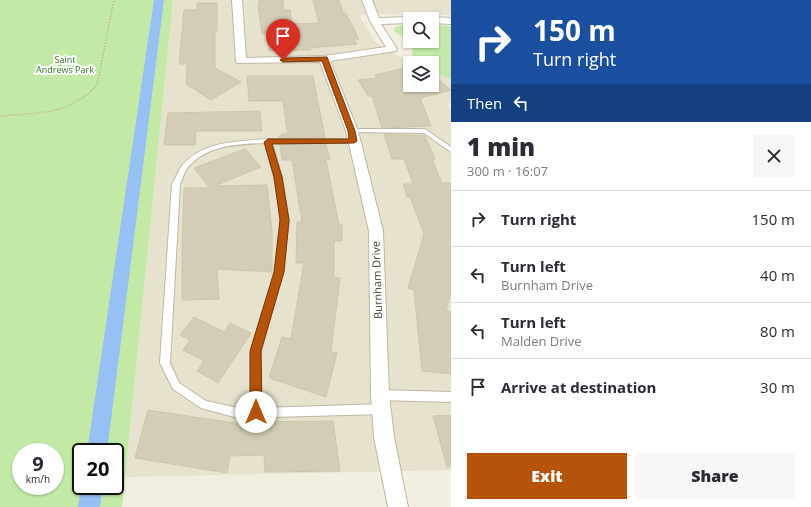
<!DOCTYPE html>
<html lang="en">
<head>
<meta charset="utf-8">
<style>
  body { margin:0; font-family:"Open Sans",sans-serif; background:#f7f7f7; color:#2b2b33; height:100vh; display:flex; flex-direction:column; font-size:15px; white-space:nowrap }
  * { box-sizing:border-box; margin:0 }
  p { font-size:13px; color:#7c7c81 }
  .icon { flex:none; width:22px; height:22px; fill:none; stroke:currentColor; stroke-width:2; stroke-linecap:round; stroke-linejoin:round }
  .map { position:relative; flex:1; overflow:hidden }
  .drawer { display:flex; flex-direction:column; background:#fff; width:360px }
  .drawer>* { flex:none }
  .guide { background:#1a4fa0; color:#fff; overflow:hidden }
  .controls { position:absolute; left:403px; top:12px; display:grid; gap:8px }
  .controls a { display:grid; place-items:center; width:36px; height:36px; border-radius:0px; background:#fff; box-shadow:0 1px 3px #0004; font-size:20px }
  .speed { position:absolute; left:12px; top:443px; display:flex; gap:8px; font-size:20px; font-weight:700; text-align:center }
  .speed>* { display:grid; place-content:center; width:52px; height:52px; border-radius:50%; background:#fff; box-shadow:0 1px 3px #0004; line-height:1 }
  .speed small { font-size:10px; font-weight:400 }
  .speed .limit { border:2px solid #111; border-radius:6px; background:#fff; color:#111 }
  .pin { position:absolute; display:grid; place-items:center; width:34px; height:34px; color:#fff; margin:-41px -17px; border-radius:50% 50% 50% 0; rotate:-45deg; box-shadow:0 0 4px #0007 }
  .pin .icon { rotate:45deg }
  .me { position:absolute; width:44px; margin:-22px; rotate:0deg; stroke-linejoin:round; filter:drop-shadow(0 0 3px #0008) }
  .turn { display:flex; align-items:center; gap:14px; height:84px; padding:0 16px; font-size:18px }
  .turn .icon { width:52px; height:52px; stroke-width:2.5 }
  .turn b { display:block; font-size:28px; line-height:34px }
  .then { display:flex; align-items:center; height:38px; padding:0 16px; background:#0003; gap:8px; font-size:15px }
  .round { display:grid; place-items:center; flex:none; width:42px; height:42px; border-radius:0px; background:#f7f7f7 }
  .summary { display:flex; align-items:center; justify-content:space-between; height:68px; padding:0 16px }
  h1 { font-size:24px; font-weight:800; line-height:30px }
  .cta { display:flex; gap:8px; margin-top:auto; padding:8px 16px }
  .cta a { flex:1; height:46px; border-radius:0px; background:#b45309; color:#fff; font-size:16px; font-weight:800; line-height:46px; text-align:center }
  .cta a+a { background:#f7f7f7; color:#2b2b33 }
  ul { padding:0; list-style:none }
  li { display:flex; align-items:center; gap:12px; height:56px; padding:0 16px; border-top:1px solid #e1e1e2 }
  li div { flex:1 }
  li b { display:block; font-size:15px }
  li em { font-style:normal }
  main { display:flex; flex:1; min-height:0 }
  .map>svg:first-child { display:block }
  .residential { fill:#e6e2ce }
  .green { fill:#c2eaa6; fill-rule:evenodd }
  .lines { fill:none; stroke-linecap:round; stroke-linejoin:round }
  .canal { fill:#97c1f5; fill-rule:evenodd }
  .building { fill:#d3ccb6; stroke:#cfc6a8 }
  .service-casing { stroke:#bdb8a3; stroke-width:2 }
  .minor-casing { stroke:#bdb8a3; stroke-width:2 }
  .path { stroke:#c1b793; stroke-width:1.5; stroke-dasharray:1.5 1.5; stroke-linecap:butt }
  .service { fill:#fff; fill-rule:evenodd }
  .minor { fill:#fff; fill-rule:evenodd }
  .route { fill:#b45309; stroke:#753606 }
  .labels { text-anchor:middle; stroke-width:4; stroke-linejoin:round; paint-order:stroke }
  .far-park-label { font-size:9px; fill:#367822; stroke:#fff }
  .street-label { font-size:11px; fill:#433f31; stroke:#fff }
</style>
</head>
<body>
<main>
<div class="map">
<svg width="451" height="507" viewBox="0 0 451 507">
  <rect width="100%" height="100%" fill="#f2efe1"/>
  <path class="residential" d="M 173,0 L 451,0 L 451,15 L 378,14 L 359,15 L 375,42 L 411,63 L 410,85 L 432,85 L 432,71 L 451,79 L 451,103 L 447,103 L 451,112 L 451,470 L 125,477 Z"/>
  <path class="green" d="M 0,0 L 173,0 L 122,507 L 0,507 ZM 21,452 L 55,452 L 55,486 L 21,486 ZM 81,452 L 115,452 L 115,486 L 81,486 Z
    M 432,25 L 451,26 L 451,79 L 432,71 L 432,63 L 411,63 L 405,61 L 412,56 L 413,47 L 406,39 L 395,32 L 394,28 L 399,26 L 410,26 L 410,41 L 432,41 Z"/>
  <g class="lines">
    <path class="canal" d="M 154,0 L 164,0 L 107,452 L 87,452 Z
      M 81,486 L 103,486 L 100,507 L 78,507 Z"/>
  </g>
  <path class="building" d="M 259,0 L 283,0 L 284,10 L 290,10 L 292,24 L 319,23 L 313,0 L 339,0 L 343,13 L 346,13 L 359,39 L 354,39 L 357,44 L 310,48 L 311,50 L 269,51 L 267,34 L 262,34 L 258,4 L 259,4 Z
    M 197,3 L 217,3 L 217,31 L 215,31 L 215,68 L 241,82 L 211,100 L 186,84 L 187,64 L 179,64 L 184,10 L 197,10 Z
    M 410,67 L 410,85 L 432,85 L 432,74 L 451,90 L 420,98 L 431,126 L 382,128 L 372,96 L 368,96 L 358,80 L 377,78 L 375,75 Z
    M 247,76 L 313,76 L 325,138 L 279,138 L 279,136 L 293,130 L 287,130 L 283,101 L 249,101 Z
    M 260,111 L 262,131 L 196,131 L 195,145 L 164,145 L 168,113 Z
    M 384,134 L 425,136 L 435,159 L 432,159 L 442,183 L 451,183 L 451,292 L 446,311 L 451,312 L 451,374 L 422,371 L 414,290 L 408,288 L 424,234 L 410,197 L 407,197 L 403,184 L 413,184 L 404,159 L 392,159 Z
    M 280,144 L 326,144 L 330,160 L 326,160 L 339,225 L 342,225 L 342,241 L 334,241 L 334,277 L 340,278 L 331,352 L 337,353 L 326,397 L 269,378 L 282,337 L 291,339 L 304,263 L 296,263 L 297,222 L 302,222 L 292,160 L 282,160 Z
    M 245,149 L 261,167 L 214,186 L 267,185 L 272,231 L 272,272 L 217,269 L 219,299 L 182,300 L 182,240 L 184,188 L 210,188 L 194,168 Z
    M 194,317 L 224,332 L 230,323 L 251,333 L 218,383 L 197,371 L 204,361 L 183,350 L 190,340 L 180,335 Z
    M 148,410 L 248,425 L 248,422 L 333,421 L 340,471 L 265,472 L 264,455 L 230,456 L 227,473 L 135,458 Z
    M 451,415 L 451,467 L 447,467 L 433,416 Z"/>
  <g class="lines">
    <defs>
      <path id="service" d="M 352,129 L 425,129 L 451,147 L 451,152 L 424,133 L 350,132 L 349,131 Z
        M 268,139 L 354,139 L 357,141 L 354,143 L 272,143 L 282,177 L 289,221 L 283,272 L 261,351 L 261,408 L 382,404 L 386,406 L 387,409 L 386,412 L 382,414 L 238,418 L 201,408 L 173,389 L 160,363 L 172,184 C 175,179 178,172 181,167 C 202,140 237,142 268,139 ZM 265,143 L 274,177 L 281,221 L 275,272 L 251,351 L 251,408 L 238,408 L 206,401 L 179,383 L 170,363 L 180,184 C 182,180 184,174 186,170 C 204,145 238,144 265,143 Z
        M 380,390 L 451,392 L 451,402 L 380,400 L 377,398 L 375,395 L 377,392 Z"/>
      <path id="minor" d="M 232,0 L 242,0 L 246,58 L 324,56 L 386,47 L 370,21 L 362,0 L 372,0 L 379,18 L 410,17 L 414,19 L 410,19 L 410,23 L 381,24 L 397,49 L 396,51 L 330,61 L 358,131 L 383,231 L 389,395 L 394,437 L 408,507 L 388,507 L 374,437 L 371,395 L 369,231 L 346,131 L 320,62 L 237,63 L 236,61 Z
        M 432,17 L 451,18 L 451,24 L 432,23 L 432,19 L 428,19 Z"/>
    </defs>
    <use href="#service" class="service-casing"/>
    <use href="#minor" class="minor-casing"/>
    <path class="path" d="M 0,116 C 37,113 70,115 97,85 L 114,0"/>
    <use href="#service" class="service"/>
    <use href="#minor" class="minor"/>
  </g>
  <path class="route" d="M 327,57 L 355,131 L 357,141 L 354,143 L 272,144 L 282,177 L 289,220 L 284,272 L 261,351 L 262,412 L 260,416 L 256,418 L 252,416 L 250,412 L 250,351 L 274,272 L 280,220 L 274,177 L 264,142 L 268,139 L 349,139 L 348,131 L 322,61 L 283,62 L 280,60 L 283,58 Z"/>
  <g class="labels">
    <g class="far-park-label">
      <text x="65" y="63">Saint<tspan x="65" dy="10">Andrews Park</tspan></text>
    </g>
    <g class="street-label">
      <text transform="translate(377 280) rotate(-92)" y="4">Burnham Drive</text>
    </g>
  </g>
</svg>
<div class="controls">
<a><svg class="icon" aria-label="search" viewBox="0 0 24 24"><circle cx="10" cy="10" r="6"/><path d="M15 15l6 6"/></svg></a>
<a><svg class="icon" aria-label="layers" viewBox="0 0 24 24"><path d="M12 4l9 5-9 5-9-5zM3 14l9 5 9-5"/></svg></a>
</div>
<div class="speed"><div>9<small>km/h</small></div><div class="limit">20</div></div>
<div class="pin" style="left:283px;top:60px;background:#d93025"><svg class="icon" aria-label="arrive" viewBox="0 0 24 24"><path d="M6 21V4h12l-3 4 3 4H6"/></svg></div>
<svg class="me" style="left:256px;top:412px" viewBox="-20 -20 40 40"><circle r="19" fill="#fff"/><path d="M0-13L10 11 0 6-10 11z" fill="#b45309"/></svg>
</div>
<section class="drawer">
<div class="guide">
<div class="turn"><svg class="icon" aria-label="right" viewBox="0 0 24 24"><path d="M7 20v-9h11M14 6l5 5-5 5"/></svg><div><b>150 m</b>Turn right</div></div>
<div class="then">Then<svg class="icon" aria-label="left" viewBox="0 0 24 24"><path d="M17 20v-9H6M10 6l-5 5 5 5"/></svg></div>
</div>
<div class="summary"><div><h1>1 min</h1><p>300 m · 16:07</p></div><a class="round"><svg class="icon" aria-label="close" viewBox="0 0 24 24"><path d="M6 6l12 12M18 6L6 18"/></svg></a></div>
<ul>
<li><svg class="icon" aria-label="right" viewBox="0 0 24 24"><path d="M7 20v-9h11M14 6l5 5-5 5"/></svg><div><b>Turn right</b></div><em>150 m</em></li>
<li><svg class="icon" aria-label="left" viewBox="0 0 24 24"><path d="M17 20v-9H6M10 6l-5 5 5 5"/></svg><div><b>Turn left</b><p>Burnham Drive</p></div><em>40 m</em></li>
<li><svg class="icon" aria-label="left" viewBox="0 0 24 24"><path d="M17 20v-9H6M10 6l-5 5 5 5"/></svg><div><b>Turn left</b><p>Malden Drive</p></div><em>80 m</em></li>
<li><svg class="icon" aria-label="arrive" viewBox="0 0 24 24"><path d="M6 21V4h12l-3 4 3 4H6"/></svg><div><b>Arrive at destination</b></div><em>30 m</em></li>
</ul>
<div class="cta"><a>Exit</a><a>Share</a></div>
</section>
</main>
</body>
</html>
